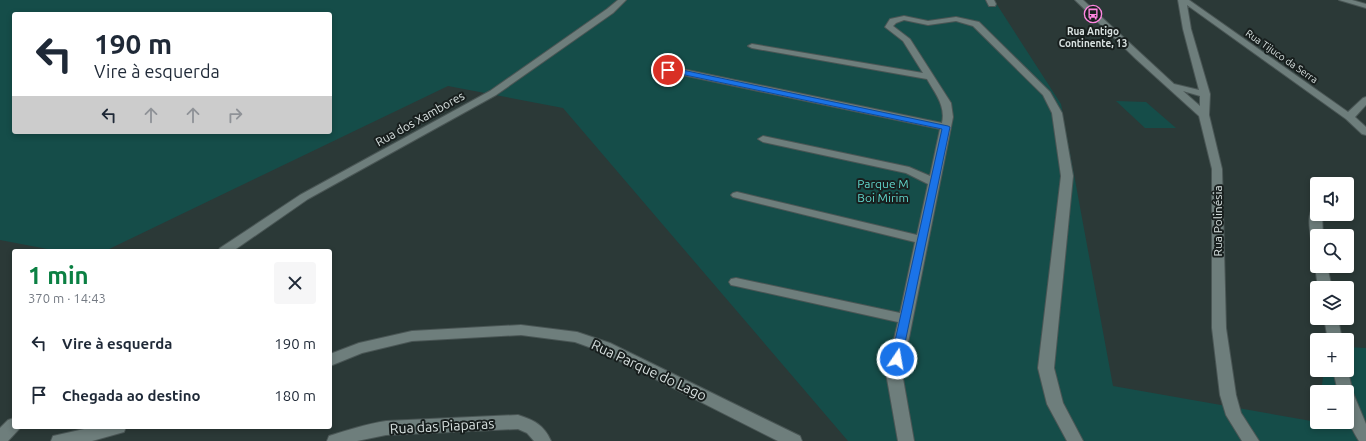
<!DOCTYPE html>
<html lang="pt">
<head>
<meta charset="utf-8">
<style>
  body { margin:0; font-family:Ubuntu,sans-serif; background:#f6f6f7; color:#1f2937; height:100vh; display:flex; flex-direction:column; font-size:15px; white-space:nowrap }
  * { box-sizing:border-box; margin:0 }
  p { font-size:13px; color:#747a83 }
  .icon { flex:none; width:22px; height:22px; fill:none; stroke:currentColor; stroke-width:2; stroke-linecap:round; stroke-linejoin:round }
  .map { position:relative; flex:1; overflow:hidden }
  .drawer { position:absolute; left:12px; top:249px; width:320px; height:180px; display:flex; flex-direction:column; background:#fff; border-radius:4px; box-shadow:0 2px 6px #0003 }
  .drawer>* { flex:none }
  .top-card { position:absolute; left:12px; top:12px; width:320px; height:122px; border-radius:4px; box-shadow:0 2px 6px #0003; background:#fff; color:#1f2937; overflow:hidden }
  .fabs { position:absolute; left:1310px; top:177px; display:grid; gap:8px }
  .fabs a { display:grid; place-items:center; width:44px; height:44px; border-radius:4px; background:#fff; box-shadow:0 2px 6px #0003; font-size:20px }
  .pin { position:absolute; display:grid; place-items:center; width:34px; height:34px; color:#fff; margin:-17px; border:2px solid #fff; border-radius:50%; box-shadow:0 1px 4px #0007 }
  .me { position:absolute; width:44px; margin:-22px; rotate:12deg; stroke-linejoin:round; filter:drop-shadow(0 0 3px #0008) }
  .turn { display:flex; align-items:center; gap:14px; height:84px; padding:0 16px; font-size:18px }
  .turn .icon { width:52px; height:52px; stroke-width:2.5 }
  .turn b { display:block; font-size:28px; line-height:34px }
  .lanes { display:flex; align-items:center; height:38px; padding:0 16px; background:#0003; justify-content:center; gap:20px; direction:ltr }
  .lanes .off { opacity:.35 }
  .round { display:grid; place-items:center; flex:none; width:42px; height:42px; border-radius:4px; background:#f6f6f7 }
  .headline { display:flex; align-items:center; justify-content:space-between; height:68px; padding:0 16px }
  h1 { font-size:24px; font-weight:700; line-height:30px; color:#0b8043 }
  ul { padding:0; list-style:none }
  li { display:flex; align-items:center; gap:12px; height:52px; padding:0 16px }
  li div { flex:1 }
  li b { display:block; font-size:15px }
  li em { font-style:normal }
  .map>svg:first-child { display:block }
  .green { fill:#154d49; fill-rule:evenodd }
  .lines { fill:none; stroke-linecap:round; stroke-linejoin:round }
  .minor-casing { stroke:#4a5655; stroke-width:2 }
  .minor { fill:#6e7e7c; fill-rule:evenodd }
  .route { fill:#1a73e8; stroke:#114b97 }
  .labels { text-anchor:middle; stroke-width:4; stroke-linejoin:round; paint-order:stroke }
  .far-poi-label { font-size:10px; font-weight:bold; fill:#d7e0df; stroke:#181f1e }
  .far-street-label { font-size:10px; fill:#d7e0df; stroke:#181f1e }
  .street-label { font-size:12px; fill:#d7e0df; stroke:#181f1e }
  .park-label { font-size:12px; fill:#60d4ca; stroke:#181f1e }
  .near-street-label { font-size:14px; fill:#d7e0df; stroke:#181f1e }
</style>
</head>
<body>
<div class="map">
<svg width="1366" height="441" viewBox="0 0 1366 441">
  <rect width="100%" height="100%" fill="#2b3937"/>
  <path class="green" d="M 0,0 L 994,0 L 1061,104 L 1113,386 L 1317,422 L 1347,422 L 1347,392 L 1321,392 L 1324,370 L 1347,370 L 1347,347 L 1366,348 L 1366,441 L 848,441 L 563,108 L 448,86 L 105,251 L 58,251 L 0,240 ZM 14,14 L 330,14 L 330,132 L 14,132 Z
    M 1116,101 L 1146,102 L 1176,128 L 1145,128 Z"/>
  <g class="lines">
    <defs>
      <path id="minor" d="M 618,0 L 626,0 L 613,13 L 496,95 L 308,199 L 233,251 L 218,251 L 220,248 L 300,195 L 490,91 L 607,9 Z
        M 986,0 L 994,0 L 996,4 L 995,6 L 989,6 Z
        M 1075,0 L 1083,0 L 1174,84 L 1199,90 L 1183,29 L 1178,0 L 1189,0 L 1348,112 L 1363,98 L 1366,97 L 1366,105 L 1355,117 L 1366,127 L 1366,135 L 1362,134 L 1346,119 L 1187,5 L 1191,29 L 1210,94 L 1209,115 L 1222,169 L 1226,328 L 1236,395 L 1241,413 L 1259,441 L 1242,441 L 1226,415 L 1220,395 L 1212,328 L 1212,169 L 1199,116 L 1136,59 ZM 1183,91 L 1200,96 L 1200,106 Z
        M 1339,0 L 1352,0 L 1366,4 L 1366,8 Z
        M 904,16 L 928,21 L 956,17 L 979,22 L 1050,92 L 1062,113 L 1073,176 L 1054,368 L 1063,403 L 1083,441 L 1067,441 L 1047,404 L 1038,368 L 1061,176 L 1052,113 L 1043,95 L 973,26 L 956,21 L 928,25 L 904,20 L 896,23 L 893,26 L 910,39 L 951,103 L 953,117 L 902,373 L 914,441 L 898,441 L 886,373 L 898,322 L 736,286 L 731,285 L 729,282 L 731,279 L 736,278 L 900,313 L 915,242 L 733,197 L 731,195 L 733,193 L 737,192 L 917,235 L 928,184 L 906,173 L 763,142 L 758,139 L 763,136 L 909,167 L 930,176 L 940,129 L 668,72 L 664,69 L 668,66 L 942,123 C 946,106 935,93 927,79 L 752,48 L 748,46 L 752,44 L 923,73 L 903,41 L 885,27 L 890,19 Z
        M 1317,205 L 1317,214 L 1322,214 L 1323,236 L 1317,236 L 1317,243 L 1313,242 L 1311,239 C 1310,228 1307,216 1313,207 Z
        M 1317,263 L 1317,266 L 1327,266 L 1332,288 L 1318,288 L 1315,266 Z
        M 1324,318 L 1338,318 L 1342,340 L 1328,340 Z
        M 521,325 L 577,332 L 610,343 L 800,436 L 802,441 L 778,441 L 600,351 L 575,342 L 521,335 L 412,341 L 362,353 L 330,366 L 330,354 L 359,343 L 412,331 Z
        M 1347,367 L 1353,393 L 1366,424 L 1366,441 L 1359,441 C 1346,420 1347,416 1347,392 L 1338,392 L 1333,370 L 1347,370 Z
        M 518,415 C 534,420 544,425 551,441 L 534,441 L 527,433 L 518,429 L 386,435 L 357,441 L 327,441 L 329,436 C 348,430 366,424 386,421 Z
        M 14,418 L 14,427 L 21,427 L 8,441 L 0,441 L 0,428 L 8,420 Z
        M 93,427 L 126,427 L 124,432 L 92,441 L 51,441 L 53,436 Z"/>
    </defs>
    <use href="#minor" class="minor-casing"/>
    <use href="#minor" class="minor"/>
  </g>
  <path class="route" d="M 668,67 L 948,126 L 950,127 L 901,362 L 897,364 L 893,362 L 891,359 L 942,129 L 666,71 L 665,70 Z"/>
  <defs>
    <symbol id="bus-ring" viewBox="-11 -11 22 22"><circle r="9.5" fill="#181f1e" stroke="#fe86e0" stroke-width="1.5"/><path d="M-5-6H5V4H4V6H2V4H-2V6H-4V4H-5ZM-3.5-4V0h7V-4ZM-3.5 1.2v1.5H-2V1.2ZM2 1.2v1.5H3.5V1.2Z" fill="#fe86e0"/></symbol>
  </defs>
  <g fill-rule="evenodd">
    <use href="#bus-ring" x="1083" y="4" width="20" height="20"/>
  </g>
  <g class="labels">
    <g class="far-poi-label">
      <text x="1093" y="35">Rua Antigo<tspan x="1093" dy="12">Continente, 13</tspan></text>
    </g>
    <g class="far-street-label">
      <text transform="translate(1282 56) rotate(35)" y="4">Rua Tijuco da Serra</text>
    </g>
    <g class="street-label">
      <text transform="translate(420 119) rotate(-29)" y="4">Rua dos Xambores</text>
      <text transform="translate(1218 221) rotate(-90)" y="4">Rua Polinésia</text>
    </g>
    <g class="park-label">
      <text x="883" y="188">Parque M<tspan x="883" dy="14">Boi Mirim</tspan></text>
    </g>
    <g class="near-street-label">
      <text transform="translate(649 370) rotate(25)" y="5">Rua Parque do Lago</text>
      <text transform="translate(442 426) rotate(-3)" y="5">Rua das Piaparas</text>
    </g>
  </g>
</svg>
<div class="fabs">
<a><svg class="icon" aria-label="sound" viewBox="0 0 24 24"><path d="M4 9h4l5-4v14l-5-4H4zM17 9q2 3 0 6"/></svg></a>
<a><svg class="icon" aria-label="search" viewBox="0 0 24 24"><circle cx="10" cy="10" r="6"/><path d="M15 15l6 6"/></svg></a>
<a><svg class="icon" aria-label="layers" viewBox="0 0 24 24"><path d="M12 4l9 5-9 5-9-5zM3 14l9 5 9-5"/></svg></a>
<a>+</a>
<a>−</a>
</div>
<div class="pin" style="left:668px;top:70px;background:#d93025"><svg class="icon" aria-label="arrive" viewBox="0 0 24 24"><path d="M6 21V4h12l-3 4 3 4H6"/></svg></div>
<svg class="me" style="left:897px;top:359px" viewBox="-20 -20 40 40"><circle r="17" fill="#1a73e8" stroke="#fff" stroke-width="3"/><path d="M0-11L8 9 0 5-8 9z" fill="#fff"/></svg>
<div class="top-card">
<div class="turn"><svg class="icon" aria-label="left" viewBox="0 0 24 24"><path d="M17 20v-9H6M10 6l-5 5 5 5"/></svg><div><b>190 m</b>Vire à esquerda</div></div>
<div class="lanes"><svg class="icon" aria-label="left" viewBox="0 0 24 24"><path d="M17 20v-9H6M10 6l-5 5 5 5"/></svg><svg class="icon off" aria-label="ahead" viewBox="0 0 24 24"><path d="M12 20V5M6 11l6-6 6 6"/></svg><svg class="icon off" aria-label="ahead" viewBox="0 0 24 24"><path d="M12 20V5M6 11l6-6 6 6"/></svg><svg class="icon off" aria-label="right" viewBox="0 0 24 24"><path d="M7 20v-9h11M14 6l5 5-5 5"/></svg></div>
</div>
<section class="drawer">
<div class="headline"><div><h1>1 min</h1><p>370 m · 14:43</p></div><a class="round"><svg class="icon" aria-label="close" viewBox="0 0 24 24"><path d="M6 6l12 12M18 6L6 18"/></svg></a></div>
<ul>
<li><svg class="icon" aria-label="left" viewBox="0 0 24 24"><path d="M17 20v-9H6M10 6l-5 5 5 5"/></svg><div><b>Vire à esquerda</b></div><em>190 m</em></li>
<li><svg class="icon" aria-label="arrive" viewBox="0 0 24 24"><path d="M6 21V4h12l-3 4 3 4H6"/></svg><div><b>Chegada ao destino</b></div><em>180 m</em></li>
</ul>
</section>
</div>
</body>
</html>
